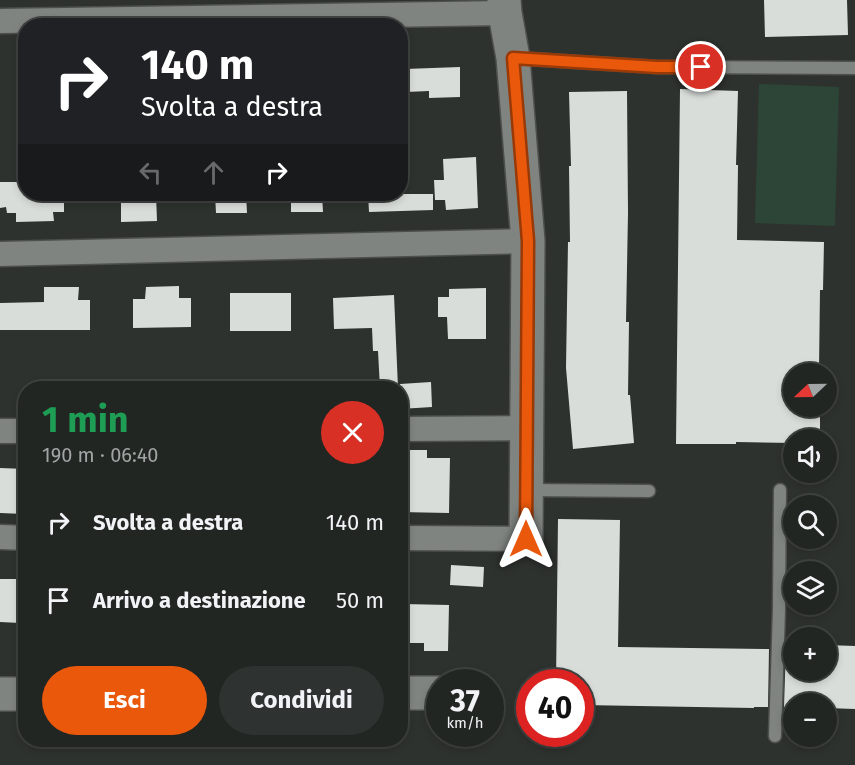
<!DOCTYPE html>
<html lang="it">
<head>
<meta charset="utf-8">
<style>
  body { margin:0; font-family:"Fira Sans",sans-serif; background:#2e3230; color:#f1f3f6; height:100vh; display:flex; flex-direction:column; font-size:22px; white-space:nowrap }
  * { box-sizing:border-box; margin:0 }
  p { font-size:20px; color:#a2a5a6 }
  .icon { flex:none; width:33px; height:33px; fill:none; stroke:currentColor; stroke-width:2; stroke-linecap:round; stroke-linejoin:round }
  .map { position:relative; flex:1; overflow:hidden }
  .sheet { position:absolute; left:18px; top:381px; width:390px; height:366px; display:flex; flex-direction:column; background:#222623; border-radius:24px; box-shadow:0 3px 9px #0003,0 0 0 2px #3f4341 }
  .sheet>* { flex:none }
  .top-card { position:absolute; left:18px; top:18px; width:390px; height:183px; border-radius:24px; box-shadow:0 3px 9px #0003,0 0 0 2px #3f4341; background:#202124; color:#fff; overflow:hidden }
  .needle { width:39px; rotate:248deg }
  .fabs { position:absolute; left:783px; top:363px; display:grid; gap:12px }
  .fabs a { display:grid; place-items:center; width:54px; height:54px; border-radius:50%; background:#222623; box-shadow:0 3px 9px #0003,0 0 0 2px #3f4341; font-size:30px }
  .speed { position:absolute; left:426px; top:669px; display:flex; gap:12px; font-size:30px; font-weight:700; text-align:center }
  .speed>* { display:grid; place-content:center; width:78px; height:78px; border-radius:50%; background:#222623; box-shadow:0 3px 9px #0003,0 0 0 2px #3f4341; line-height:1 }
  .speed small { font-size:15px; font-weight:400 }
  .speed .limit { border:9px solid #d22; background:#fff; color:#111 }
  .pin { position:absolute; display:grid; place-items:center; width:51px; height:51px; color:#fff; margin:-26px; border:3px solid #fff; border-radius:50%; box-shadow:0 2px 6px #0007 }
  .me { position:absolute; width:66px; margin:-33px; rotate:0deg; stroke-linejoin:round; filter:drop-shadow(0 0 4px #0008) }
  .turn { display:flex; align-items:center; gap:21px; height:126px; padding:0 24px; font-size:27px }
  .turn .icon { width:78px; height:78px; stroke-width:2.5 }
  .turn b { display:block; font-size:42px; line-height:51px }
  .lanes { display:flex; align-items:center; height:57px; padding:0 24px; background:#0003; justify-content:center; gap:30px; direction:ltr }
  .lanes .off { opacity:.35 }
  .round { display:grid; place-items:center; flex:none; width:63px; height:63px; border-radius:32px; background:#2e3230 }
  .summary { display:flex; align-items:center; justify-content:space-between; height:102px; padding:0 24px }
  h1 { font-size:36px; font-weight:700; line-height:45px; color:#1e9e55 }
  .action { display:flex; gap:12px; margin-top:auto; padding:12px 24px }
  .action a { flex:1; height:69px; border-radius:36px; background:#ea580c; color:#fff; font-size:24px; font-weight:700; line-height:69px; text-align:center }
  .action a+a { background:#2e3230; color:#f1f3f6 }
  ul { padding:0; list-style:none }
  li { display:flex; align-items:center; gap:18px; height:78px; padding:0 24px }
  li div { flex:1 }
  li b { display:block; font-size:22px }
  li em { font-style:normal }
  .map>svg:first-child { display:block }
  .green { fill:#2c4536 }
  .building { fill:#d8ddda }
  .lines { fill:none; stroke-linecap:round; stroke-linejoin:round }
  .lane-casing { stroke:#4c4f4d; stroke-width:15 }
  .street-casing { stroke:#4c4f4d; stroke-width:27 }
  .secondary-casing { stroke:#4c4f4d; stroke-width:36 }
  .lane { stroke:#7f8481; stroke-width:12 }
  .street { stroke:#7f8481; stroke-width:24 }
  .secondary { stroke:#7f8481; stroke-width:33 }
  .route-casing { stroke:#983908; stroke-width:15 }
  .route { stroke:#ea580c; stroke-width:10 }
</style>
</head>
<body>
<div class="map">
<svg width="855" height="765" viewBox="0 0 855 765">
  <rect width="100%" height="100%" fill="#2e322f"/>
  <path class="green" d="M 759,84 L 839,87 L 835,226 L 755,223 Z"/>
  <path class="building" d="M 764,0 L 847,0 L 848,35 L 765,37 Z
    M 460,67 L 460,97 L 429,98 L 429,91 L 406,92 L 405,69 Z
    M 680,89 L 738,91 L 736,165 L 738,165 L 737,240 L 824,242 L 823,290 L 820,290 L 819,369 L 794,368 L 794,406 L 820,406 L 820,440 L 794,440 L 794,443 L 736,442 L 736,444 L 676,444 Z
    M 627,91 L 628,213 L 626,322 L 629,322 L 628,395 L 630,395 L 634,443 L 573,449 L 566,368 L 568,242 L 570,242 L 569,166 L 571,166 L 569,92 Z
    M 476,157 L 478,208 L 446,210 L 445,200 L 435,200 L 434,180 L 444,180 L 443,159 Z
    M 0,182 L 26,182 L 26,194 L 64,194 L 64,212 L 53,212 L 54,221 L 16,222 L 16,213 L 7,213 L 6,207 L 0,208 Z
    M 121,194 L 156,194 L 157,221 L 121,222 Z
    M 215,194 L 246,194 L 247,213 L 216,213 Z
    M 291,194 L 322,194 L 323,212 L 291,212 Z
    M 368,194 L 433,194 L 433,210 L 369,212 Z
    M 179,286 L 179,298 L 191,298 L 191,327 L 133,328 L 133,299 L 145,299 L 146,287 Z
    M 44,287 L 79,287 L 78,300 L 90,300 L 90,330 L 0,330 L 0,303 L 44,302 Z
    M 486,288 L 486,339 L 448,339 L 447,317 L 438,317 L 438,297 L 449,297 L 449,289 Z
    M 230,293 L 291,293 L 291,331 L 230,331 Z
    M 394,295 L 398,388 L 380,388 L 378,351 L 373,351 L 372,328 L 334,329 L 333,298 Z
    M 431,382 L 432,407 L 400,409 L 400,384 Z
    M 400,450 L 427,450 L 427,458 L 450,458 L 449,513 L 400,512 Z
    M 0,468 L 26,469 L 25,514 L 0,513 Z
    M 558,519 L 620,520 L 618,647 L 769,649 L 768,707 L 754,707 L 754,708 L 582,705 L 582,688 L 580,688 L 580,682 L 556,682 Z
    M 451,565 L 484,567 L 483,587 L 450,585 Z
    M 0,579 L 21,579 L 20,623 L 0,622 Z
    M 404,604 L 449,605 L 448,651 L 424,651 L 424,643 L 410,643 L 410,633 L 404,633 Z
    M 786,644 L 794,645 L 794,670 L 826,670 L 826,645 L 855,646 L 855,709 L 826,708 L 826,704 L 794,704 L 794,708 L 784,707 Z"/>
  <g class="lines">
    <defs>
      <path id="lane" d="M 514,58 L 657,67 L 855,68
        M 527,490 L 649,491
        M 775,736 L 779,609 L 780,490"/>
      <path id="street" d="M 0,21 L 505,13
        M 0,254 L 528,241
        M 400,429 L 527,428
        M 0,431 L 26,431
        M 0,537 L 26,538
        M 400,538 L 526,539"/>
      <path id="secondary" d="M 504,0 L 505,13 L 513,58 L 528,241 L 526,539
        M 400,693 L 440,693
        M 0,694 L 26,694"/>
    </defs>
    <use href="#lane" class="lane-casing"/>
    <use href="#street" class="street-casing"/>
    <use href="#secondary" class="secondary-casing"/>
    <use href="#lane" class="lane"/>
    <use href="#street" class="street"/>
    <use href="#secondary" class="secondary"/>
  </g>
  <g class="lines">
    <defs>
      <path id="route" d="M 526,539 L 528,241 L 513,58 L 657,67 L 701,67"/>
    </defs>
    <use href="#route" class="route-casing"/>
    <use href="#route" class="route"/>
  </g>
</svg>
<div class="fabs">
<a><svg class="needle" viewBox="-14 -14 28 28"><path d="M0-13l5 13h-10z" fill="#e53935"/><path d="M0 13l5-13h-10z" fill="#a2a5a6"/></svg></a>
<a><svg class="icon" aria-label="sound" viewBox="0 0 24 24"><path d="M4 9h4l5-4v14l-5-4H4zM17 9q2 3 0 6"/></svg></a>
<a><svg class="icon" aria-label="search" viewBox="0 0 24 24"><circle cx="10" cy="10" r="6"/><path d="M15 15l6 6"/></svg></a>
<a><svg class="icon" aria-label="layers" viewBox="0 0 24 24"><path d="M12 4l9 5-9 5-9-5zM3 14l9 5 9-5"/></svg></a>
<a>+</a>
<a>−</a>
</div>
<div class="speed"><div>37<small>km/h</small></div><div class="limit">40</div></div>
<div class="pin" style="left:701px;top:67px;background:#d93025"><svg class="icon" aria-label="arrive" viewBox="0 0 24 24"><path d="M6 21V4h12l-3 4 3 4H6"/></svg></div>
<svg class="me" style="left:526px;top:539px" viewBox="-20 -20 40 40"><path d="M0-17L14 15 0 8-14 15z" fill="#ea580c" stroke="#fff" stroke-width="4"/></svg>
<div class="top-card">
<div class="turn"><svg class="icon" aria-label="right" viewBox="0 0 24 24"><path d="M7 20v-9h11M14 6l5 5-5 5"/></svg><div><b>140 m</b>Svolta a destra</div></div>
<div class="lanes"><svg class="icon off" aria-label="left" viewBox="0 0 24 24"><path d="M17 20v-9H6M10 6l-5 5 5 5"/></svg><svg class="icon off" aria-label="ahead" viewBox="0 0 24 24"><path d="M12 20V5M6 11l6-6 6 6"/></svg><svg class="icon" aria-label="right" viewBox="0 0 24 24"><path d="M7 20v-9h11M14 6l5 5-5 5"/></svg></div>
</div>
<section class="sheet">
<div class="summary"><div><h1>1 min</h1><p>190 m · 06:40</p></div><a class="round" style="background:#d93025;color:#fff"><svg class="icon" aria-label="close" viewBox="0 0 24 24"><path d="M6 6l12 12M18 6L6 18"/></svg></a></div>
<ul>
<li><svg class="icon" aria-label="right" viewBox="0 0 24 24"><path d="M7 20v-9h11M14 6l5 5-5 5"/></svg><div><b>Svolta a destra</b></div><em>140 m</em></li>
<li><svg class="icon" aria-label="arrive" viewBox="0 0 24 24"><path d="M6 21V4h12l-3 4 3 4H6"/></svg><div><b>Arrivo a destinazione</b></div><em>50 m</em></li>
</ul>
<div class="action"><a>Esci</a><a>Condividi</a></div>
</section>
</div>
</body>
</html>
